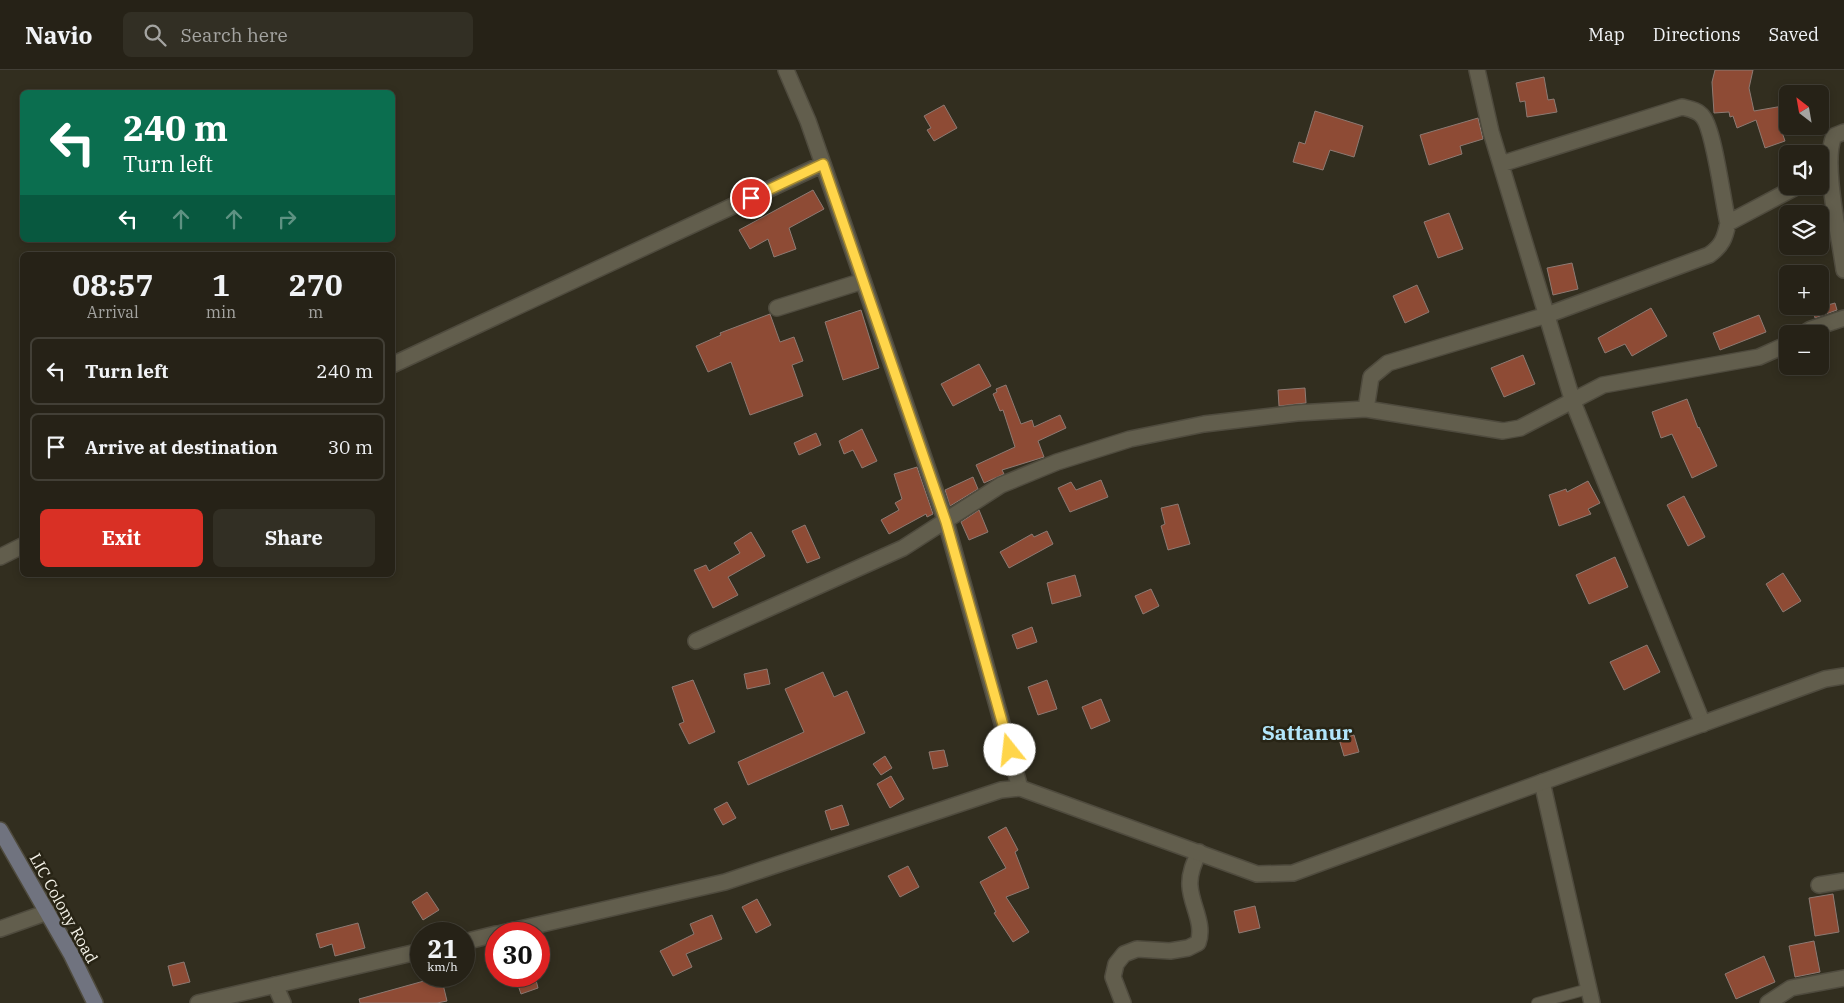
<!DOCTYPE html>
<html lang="en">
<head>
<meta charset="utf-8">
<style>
  body { margin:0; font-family:"IBM Plex Serif",serif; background:#322f24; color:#f1f3f6; height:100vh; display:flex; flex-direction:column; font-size:19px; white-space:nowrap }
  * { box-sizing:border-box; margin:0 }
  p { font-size:16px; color:#a4a4a1 }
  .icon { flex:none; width:28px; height:28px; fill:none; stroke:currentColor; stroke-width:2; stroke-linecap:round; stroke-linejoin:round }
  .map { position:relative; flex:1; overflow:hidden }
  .panel { position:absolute; left:20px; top:182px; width:375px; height:325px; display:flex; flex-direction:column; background:#262217; border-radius:8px; box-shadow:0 2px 8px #0003,0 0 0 1px #423f36 }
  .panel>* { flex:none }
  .top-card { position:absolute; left:20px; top:20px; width:375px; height:152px; border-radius:8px; box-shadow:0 2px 8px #0003,0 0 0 1px #423f36; background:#0b6e4f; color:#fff; overflow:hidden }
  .needle { width:32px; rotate:329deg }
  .buttons { position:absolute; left:1779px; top:15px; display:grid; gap:10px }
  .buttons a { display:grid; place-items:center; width:50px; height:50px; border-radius:8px; background:#262217; box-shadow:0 2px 8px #0003,0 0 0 1px #423f36; font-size:25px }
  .speed { position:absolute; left:410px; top:852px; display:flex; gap:10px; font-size:25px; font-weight:700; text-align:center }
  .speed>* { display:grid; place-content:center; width:65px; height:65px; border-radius:50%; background:#262217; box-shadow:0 2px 8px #0003,0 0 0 1px #423f36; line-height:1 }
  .speed small { font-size:12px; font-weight:400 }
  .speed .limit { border:8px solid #d22; background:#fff; color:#111 }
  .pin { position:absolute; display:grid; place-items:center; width:42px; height:42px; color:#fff; margin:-21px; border:2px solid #fff; border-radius:50%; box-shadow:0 1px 5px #0007 }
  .me { position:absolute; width:55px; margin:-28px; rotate:344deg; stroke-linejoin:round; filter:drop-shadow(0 0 4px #0008) }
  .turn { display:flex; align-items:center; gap:18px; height:105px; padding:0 20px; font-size:22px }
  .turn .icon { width:65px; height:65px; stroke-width:2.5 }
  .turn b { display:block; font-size:35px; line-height:42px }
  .lanes { display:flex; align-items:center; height:48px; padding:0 20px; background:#0003; justify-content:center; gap:25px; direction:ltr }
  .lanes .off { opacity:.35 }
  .eta { display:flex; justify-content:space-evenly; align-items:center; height:85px; text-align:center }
  .eta b { font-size:30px; font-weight:700; line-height:35px }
  .action { display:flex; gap:10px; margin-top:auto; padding:10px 20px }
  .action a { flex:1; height:58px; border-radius:8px; background:#d93025; color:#fff; font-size:20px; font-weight:700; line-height:58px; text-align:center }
  .action a+a { background:#322f24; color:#f1f3f6 }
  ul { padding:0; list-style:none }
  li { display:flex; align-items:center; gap:15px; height:68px; margin:0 10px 8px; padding:0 10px; border:2px solid #423f36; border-radius:8px }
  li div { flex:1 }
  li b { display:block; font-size:19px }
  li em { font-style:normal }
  header { display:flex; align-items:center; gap:30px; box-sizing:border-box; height:70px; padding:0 25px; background:#262217; border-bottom:1px solid #423f36 }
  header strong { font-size:24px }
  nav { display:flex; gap:28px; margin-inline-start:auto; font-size:18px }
  .search { width:350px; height:45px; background:#322f24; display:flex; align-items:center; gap:12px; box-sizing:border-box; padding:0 18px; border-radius:8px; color:#a4a4a1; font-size:19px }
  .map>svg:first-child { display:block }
  .building { fill:#8e4b35; stroke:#8d7a73 }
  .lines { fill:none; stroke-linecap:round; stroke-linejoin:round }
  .service-casing { stroke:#4f4b3e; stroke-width:12 }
  .minor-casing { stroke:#4f4b3e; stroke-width:18 }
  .tertiary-casing { stroke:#4f4b3e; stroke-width:18 }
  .secondary-casing { stroke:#4f4b3e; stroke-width:18 }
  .service { stroke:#625e4d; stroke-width:10 }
  .minor { stroke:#625e4d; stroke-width:15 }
  .tertiary { stroke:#625e4d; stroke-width:15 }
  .secondary { stroke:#70737f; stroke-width:15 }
  .route-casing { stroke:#a68a30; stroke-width:12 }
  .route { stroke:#ffd54a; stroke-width:9 }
  .labels { text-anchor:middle; stroke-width:5; stroke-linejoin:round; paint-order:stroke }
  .street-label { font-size:16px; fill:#f6f4ea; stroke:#282415 }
  .district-label { font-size:21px; font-weight:bold; fill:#b2e6fb; stroke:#282415 }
</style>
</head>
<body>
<header>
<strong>Navio</strong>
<div class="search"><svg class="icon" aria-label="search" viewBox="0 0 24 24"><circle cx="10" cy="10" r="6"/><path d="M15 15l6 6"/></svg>Search here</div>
<nav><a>Map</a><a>Directions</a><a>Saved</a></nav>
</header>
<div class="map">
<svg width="1844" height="933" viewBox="0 0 1844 933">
  <rect width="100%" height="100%" fill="#322e1f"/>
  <path class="building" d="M 1715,0 L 1753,0 L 1749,18 L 1754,41 L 1783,36 L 1785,52 L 1779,53 L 1785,71 L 1765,78 L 1756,50 L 1737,58 L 1733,46 L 1730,47 L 1729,42 L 1714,43 L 1712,12 Z
    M 1544,7 L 1548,30 L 1554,29 L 1557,42 L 1527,47 L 1525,31 L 1520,32 L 1516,13 Z
    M 944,35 L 957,58 L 934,71 L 927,60 L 931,58 L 924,46 Z
    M 1315,41 L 1363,56 L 1354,87 L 1330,80 L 1323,100 L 1293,92 L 1299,72 L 1305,74 Z
    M 1478,48 L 1483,69 L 1460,76 L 1462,84 L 1429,95 L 1420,65 Z
    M 813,120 L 824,139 L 789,158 L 796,179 L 774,187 L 768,169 L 750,179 L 739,160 Z
    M 1449,143 L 1463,179 L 1438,188 L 1424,152 Z
    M 1572,193 L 1578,219 L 1553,225 L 1547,198 Z
    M 1417,215 L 1429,242 L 1405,253 L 1393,226 Z
    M 1835,233 L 1837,240 L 1815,248 L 1813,239 Z
    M 1651,238 L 1667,266 L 1632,286 L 1625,274 L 1605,283 L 1598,268 Z
    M 861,240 L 879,298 L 843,310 L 825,252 Z
    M 770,244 L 780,272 L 794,267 L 803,291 L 792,295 L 803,326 L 750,345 L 731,292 L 708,302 L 696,276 L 721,265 L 720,263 Z
    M 1759,245 L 1766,262 L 1720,280 L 1713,263 Z
    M 1523,285 L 1535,314 L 1504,327 L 1491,298 Z
    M 979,294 L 991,316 L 953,336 L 941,314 Z
    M 1006,315 L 1021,354 L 1032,350 L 1034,357 L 1060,345 L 1066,358 L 1038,371 L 1044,387 L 1002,400 L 1004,404 L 984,413 L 976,395 L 1015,377 L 1003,340 L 1000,341 L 993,324 L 997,322 L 996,319 Z
    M 1305,318 L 1306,333 L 1279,336 L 1278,320 Z
    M 1687,329 L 1698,358 L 1699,357 L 1717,396 L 1692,408 L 1672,364 L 1661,368 L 1652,342 Z
    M 862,359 L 877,391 L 862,398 L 853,380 L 844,384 L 839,371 Z
    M 816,363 L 821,375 L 799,385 L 794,373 Z
    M 917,397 L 933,444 L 927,447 L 926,444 L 889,464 L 881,450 L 899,440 L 895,433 L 902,429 L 894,404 Z
    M 973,407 L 978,419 L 950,436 L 945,420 Z
    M 1101,410 L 1108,427 L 1070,442 L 1058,418 L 1071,412 L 1076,420 Z
    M 1588,411 L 1600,433 L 1588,439 L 1591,444 L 1559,456 L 1549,425 L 1566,419 L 1567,422 Z
    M 1684,426 L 1705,467 L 1688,476 L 1667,435 Z
    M 1178,434 L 1190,474 L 1168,480 L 1161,456 L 1165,454 L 1161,438 Z
    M 979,440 L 988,462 L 969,470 L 961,452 Z
    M 805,455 L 820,488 L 807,493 L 792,461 Z
    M 1047,461 L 1053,474 L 1009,498 L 1000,482 L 1032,464 L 1034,467 Z
    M 751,462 L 765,486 L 728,507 L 738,525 L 713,538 L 694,500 L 706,495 L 709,501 L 740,483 L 734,473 Z
    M 1615,487 L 1628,517 L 1589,534 L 1576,505 Z
    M 1783,503 L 1801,531 L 1783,542 L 1766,514 Z
    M 1075,505 L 1081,526 L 1052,534 L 1047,513 Z
    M 1151,519 L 1159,536 L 1143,544 L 1135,526 Z
    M 1032,557 L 1037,572 L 1017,579 L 1012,565 Z
    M 1647,575 L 1660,602 L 1624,620 L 1610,592 Z
    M 767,599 L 770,614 L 747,619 L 744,604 Z
    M 823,602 L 834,627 L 847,621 L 865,663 L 748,715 L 738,692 L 804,662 L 785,619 Z
    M 693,610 L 715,662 L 689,674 L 679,654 L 684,652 L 672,617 Z
    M 1047,610 L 1057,639 L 1038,645 L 1028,617 Z
    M 1101,629 L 1110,651 L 1091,659 L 1082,637 Z
    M 1354,665 L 1359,682 L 1344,686 L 1339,669 Z
    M 944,680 L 948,696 L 933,699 L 929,682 Z
    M 885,686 L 892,698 L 881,705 L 873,694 Z
    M 891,706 L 904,729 L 890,738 L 877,714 Z
    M 727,732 L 736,748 L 723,755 L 714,739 Z
    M 842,735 L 849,755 L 831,760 L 825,741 Z
    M 1006,757 L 1018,780 L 1015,782 L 1029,818 L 1006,827 L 1029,862 L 1013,872 L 994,843 L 996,842 L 980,812 L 1006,798 L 988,767 Z
    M 908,796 L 919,817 L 900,827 L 888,806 Z
    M 427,822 L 439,840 L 423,850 L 412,832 Z
    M 1833,824 L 1839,862 L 1815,866 L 1809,828 Z
    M 757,829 L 771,855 L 756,863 L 742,837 Z
    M 1255,836 L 1260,858 L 1239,863 L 1234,841 Z
    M 712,845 L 722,869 L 686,884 L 692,897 L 673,906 L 660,881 L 694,864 L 690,854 Z
    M 358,853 L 365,878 L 335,886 L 332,874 L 320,878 L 316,864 Z
    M 1814,871 L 1820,902 L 1795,907 L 1789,876 Z
    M 1764,886 L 1775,912 L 1736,929 L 1725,904 Z
    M 184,892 L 190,912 L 173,916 L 168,896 Z
    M 422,906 L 441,906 L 447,931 L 437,933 L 360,933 L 359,929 L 424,911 Z
    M 515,906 L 535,906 L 538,918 L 521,924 Z"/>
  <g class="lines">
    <defs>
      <path id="service" d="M 1537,933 L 1588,919"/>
      <path id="minor" d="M 786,0 L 808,51 L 823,94
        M 1477,0 L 1491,62 L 1573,332 L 1703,654
        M 1844,62 L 1834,66 C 1822,92 1840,169 1844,200
        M 1728,153 L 1798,116
        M 777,238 L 863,211
        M 1803,264 L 1811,259 L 1844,248
        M 392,295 L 823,94 L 946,452 L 1020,718
        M 1366,339 L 1371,307 L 1388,293 L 1547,245 L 1709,185 C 1722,176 1725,168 1728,153 C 1723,132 1714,60 1703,47 C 1698,40 1690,39 1682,37 L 1501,94
        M 0,487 L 22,476
        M 696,571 L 903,478 L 1001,415 L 1057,392 L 1130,369 L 1204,354 L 1297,343 L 1366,339 L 1503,361 L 1520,358 L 1603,315 L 1759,287 L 1788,274
        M 1542,712 L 1592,933
        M 1819,815 L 1844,811
        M 0,859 L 48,842
        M 275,915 L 283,933
        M 1123,933 L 1113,907 L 1116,894 L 1124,884 L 1137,879 L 1170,881 L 1188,878 L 1198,873 C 1205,854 1191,835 1190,816 C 1189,804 1194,793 1199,782
        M 1768,933 L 1791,918 L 1844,908"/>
      <path id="tertiary" d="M 498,864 L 725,812 L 1001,720 L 1020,718 L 1257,804 L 1293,803 L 1825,609 L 1844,606
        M 464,872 L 496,864
        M 198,933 L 421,881"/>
      <path id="secondary" d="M 0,760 L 71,884 L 95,933"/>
    </defs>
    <use href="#service" class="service-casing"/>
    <use href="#minor" class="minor-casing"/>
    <use href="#tertiary" class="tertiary-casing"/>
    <use href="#secondary" class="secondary-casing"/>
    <use href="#service" class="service"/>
    <use href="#minor" class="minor"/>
    <use href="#tertiary" class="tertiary"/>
    <use href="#secondary" class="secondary"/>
  </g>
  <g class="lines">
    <defs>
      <path id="route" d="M 751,128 L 823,94 L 946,452 L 1010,680"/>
    </defs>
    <use href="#route" class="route-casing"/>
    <use href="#route" class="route"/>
  </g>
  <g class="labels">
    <g class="street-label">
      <text transform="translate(64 838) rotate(61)" y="6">LIC Colony Road</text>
    </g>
    <g class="district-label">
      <text x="1307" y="670">Sattanur</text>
    </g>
  </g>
</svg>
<div class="buttons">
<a><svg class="needle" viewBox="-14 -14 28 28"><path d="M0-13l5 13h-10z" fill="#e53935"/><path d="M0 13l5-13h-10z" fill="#a4a4a1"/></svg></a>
<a><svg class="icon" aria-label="sound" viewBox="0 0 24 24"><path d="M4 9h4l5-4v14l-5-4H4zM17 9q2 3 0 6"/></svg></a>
<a><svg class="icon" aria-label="layers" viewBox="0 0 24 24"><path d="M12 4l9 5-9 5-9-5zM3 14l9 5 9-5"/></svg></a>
<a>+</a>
<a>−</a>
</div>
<div class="speed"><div>21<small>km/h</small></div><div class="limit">30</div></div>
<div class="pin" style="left:751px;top:128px;background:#d93025"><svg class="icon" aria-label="arrive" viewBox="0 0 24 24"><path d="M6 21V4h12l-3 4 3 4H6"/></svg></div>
<svg class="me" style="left:1010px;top:680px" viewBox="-20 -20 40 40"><circle r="19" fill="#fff"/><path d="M0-13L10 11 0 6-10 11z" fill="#ffd54a"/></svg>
<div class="top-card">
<div class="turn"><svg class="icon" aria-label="left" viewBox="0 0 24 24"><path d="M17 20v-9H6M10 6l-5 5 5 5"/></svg><div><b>240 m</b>Turn left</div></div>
<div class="lanes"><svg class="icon" aria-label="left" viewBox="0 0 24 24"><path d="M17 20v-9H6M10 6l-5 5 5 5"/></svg><svg class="icon off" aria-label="ahead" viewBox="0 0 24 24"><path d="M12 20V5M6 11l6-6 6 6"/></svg><svg class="icon off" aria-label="ahead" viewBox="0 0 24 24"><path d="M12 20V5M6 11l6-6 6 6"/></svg><svg class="icon off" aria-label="right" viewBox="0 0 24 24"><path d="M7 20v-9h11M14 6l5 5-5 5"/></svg></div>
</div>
<section class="panel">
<div class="eta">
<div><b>08:57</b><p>Arrival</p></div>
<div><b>1</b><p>min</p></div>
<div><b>270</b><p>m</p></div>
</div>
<ul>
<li><svg class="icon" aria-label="left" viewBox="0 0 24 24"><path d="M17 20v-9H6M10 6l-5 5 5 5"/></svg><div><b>Turn left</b></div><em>240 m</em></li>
<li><svg class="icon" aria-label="arrive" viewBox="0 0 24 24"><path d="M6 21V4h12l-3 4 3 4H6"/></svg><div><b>Arrive at destination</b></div><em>30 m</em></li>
</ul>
<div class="action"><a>Exit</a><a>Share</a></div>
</section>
</div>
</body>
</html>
